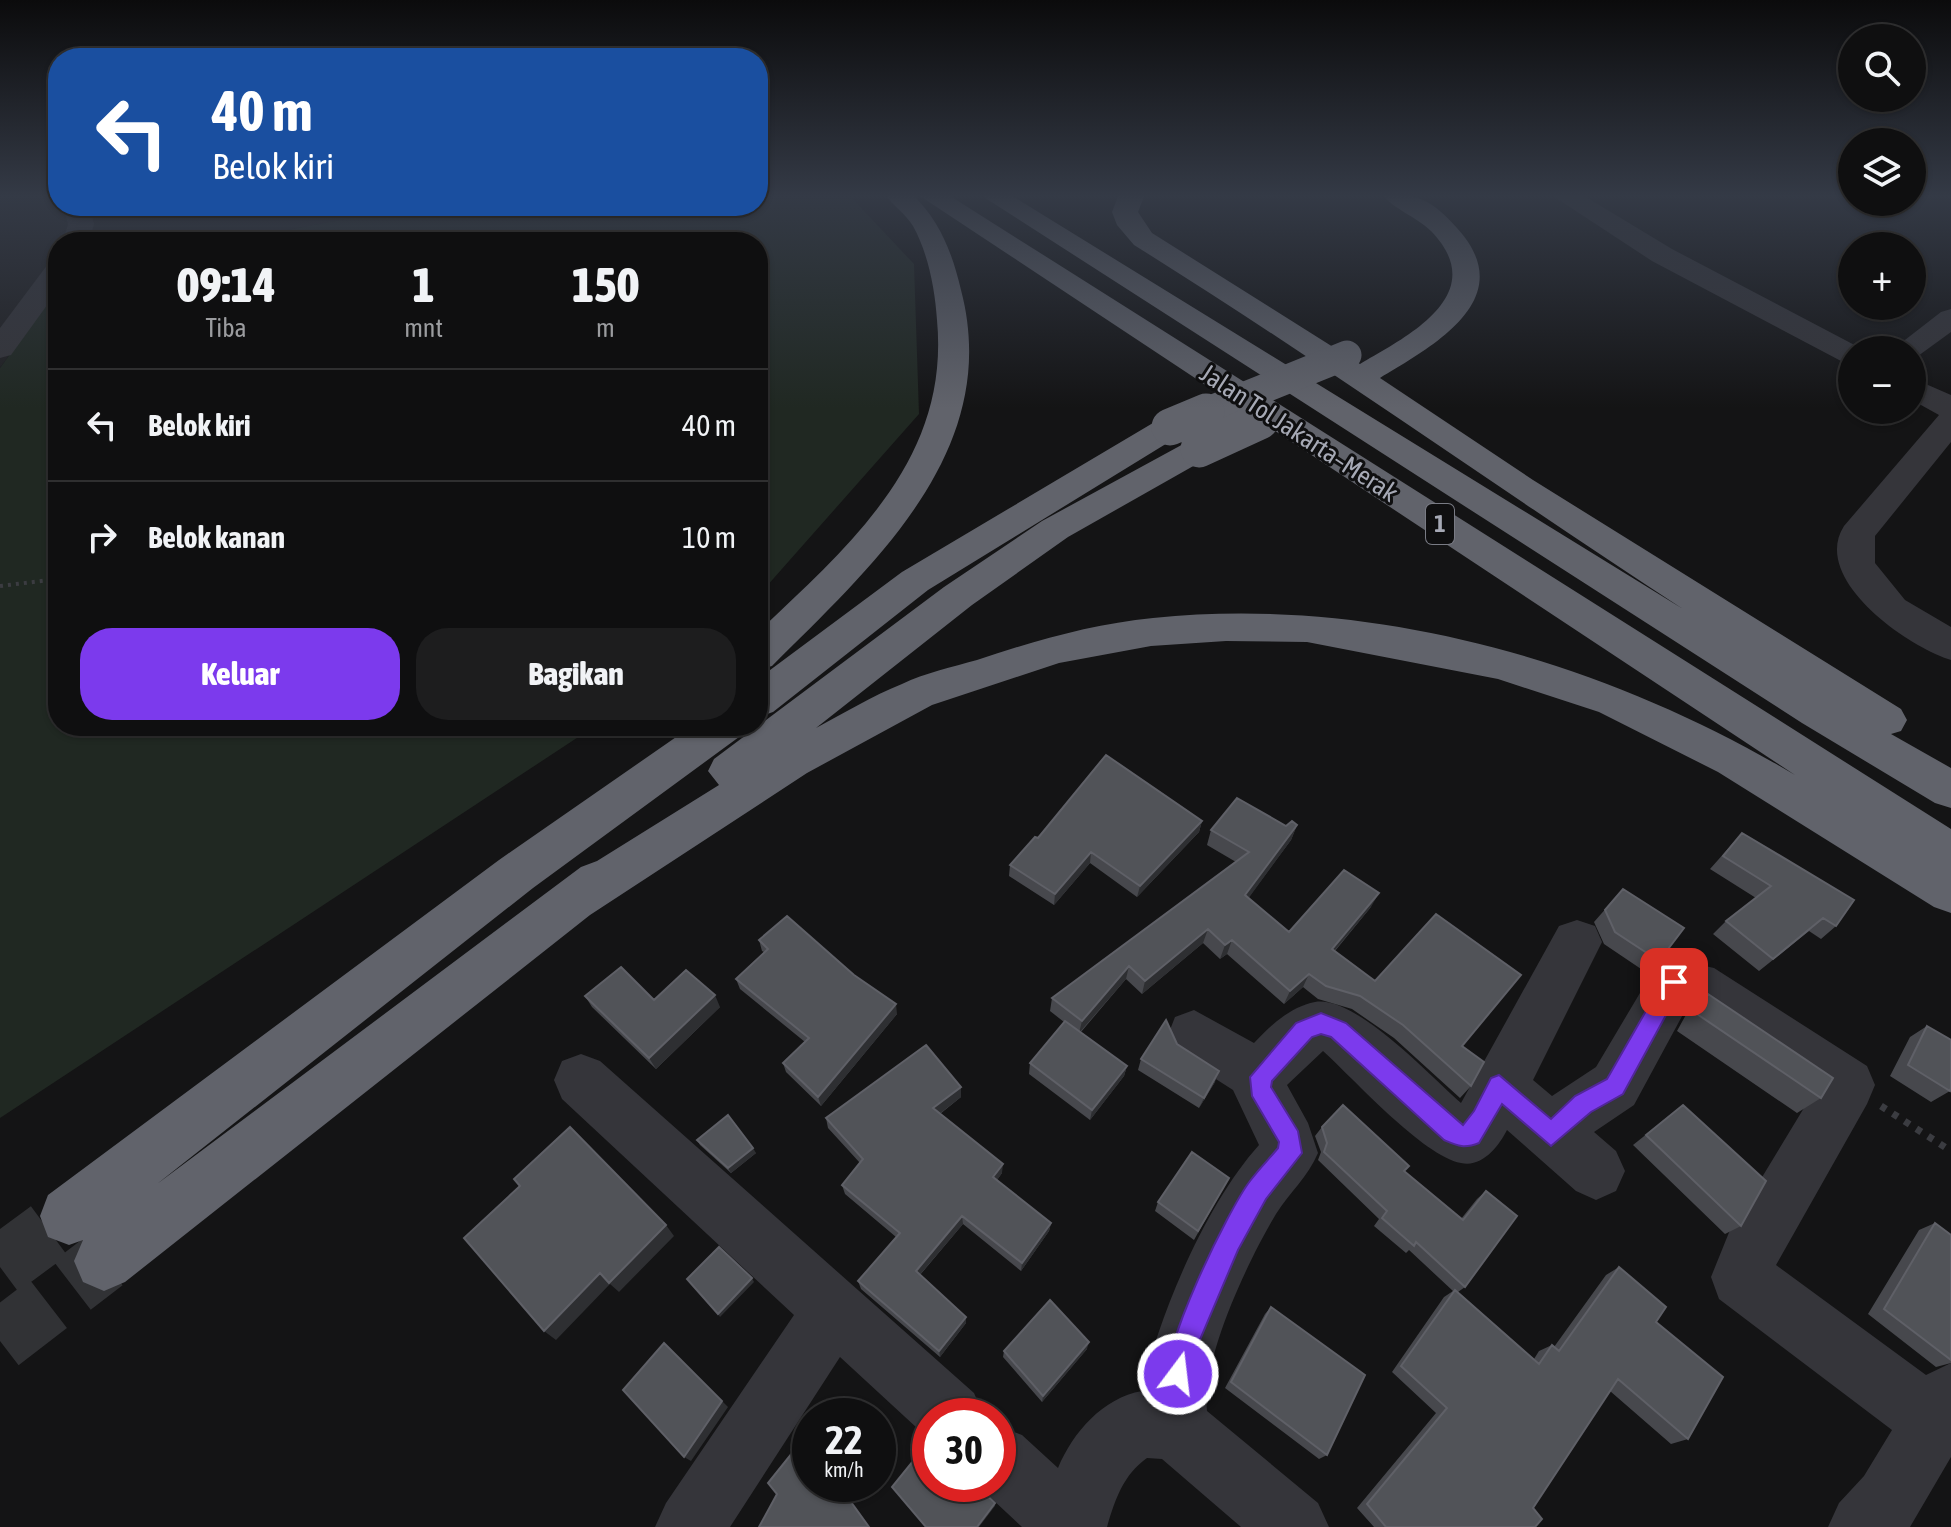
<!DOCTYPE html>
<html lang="id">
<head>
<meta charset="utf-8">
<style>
  body { margin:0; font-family:"Asap Condensed",sans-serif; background:#1d1d1e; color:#f1f3f6; height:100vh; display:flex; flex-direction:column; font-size:30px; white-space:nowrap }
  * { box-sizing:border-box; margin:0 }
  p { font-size:26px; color:#9b9c9f }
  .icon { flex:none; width:44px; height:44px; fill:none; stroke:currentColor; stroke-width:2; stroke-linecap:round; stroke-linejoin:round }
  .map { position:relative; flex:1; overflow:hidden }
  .drawer { position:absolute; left:48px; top:232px; width:720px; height:504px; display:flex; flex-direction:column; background:#0f0f10; border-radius:32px; box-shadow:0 2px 6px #0004,0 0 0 2px #2f2f30 }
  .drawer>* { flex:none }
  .guide { position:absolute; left:48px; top:48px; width:720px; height:168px; border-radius:32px; box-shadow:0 2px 6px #0004,0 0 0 2px #2f2f30; background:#1a4fa0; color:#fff; overflow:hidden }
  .controls { position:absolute; left:1838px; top:24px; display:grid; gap:16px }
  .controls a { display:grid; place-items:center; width:88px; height:88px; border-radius:50%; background:#0f0f10; box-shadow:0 2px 6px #0004,0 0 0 2px #2f2f30; font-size:40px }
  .speed { position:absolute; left:792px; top:1398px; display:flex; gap:16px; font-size:40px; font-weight:700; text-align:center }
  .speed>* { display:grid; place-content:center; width:104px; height:104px; border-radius:50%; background:#0f0f10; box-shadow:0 2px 6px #0004,0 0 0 2px #2f2f30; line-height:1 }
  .speed small { font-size:20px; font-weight:400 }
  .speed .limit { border:12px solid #d22; background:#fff; color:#111 }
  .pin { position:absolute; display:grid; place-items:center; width:68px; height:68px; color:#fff; margin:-34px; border-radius:16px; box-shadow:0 4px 12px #0006 }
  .me { position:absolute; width:88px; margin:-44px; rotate:15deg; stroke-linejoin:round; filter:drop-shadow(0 0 6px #0008) }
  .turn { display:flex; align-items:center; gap:28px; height:168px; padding:0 32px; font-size:36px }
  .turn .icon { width:104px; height:104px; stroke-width:2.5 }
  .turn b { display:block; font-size:56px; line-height:68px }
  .eta { display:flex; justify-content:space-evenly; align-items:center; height:136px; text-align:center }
  .eta b { font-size:48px; font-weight:800; line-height:56px }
  .action { display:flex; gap:16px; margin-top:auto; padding:16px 32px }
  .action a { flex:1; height:92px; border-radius:32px; background:#7c3aed; color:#fff; font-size:32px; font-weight:800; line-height:92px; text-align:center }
  .action a+a { background:#1d1d1e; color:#f1f3f6 }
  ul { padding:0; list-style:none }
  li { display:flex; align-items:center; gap:24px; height:112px; padding:0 32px; border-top:2px solid #2f2f30 }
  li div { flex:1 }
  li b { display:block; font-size:30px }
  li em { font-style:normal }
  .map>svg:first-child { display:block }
  .built { fill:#202022 }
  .green { fill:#202822 }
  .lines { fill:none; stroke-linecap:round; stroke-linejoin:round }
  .highway-tunnel { stroke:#313235; stroke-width:61; stroke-dasharray:61 30; stroke-linecap:butt }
  .path-far1 { stroke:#3b3c41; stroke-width:4; stroke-dasharray:3 5; stroke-linecap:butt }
  .path { stroke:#3b3c41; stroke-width:7; stroke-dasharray:6 8; stroke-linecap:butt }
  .minor { fill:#35353a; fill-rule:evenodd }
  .highway { fill:#61636b; fill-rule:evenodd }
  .highway-bridge-far1 { stroke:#61636b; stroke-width:29 }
  .highway-bridge { stroke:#61636b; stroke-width:37 }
  .wall { fill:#47484d }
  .shaded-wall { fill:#2e2f32 }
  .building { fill:#515358; stroke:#5f6067; stroke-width:2 }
  .route { fill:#7c3aed; stroke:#51269a; stroke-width:2 }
  .labels { text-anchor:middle; stroke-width:6; stroke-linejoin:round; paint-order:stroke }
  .shield { fill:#0f0f10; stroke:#797b84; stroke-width:2 }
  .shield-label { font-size:24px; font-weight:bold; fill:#a6a9b5 }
  .street-label { font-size:26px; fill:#a6a9b5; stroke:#0f0f10 }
</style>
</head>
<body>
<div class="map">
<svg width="1951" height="1527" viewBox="0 0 1951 1527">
  <rect width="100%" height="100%" fill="#141415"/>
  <path class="built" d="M 0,194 L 58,194 L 58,206 L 415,206 L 224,242 L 58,242 L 58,288 L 0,368 Z"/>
  <path class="green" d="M 758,194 L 848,194 L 914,264 L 919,414 L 758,596 L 758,242 L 224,242 L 415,206 L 758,206 Z
    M 58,288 L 58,726 L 595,726 L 0,1118 L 0,368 Z"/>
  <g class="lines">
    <path class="highway-tunnel" d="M 0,1267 L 69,1216
      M 0,1341 L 104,1261"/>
    <path class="path-far1" d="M 0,586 L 58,579"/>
    <path class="path" d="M 1881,1106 L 1951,1151"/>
    <path class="minor" d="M 1550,194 L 1581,194 L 1672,249 L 1864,350 L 1852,350 L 1852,364 L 1841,361 L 1652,261 Z
      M 63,206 L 89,206 L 94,224 L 89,242 L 63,242 L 68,224 Z
      M 58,262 L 58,290 L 11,355 L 0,358 L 0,328 L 48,264 Z
      M 1951,309 L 1951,332 L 1918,356 L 1912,358 L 1912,350 L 1892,350 L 1941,312 Z
      M 1912,378 L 1951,395 L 1951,442 L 1875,536 L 1875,563 L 1905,600 L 1951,627 L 1951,660 C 1908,647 1810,579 1844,526 L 1939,415 L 1912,400 Z
      M 1577,920 L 1595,926 L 1602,942 L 1533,1080 L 1552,1096 L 1596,1067 L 1656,966 L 1674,959 L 1714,968 L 1867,1066 L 1875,1085 L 1867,1104 L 1776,1265 L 1926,1375 L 1951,1363 L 1951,1457 L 1910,1527 L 1828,1527 L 1839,1503 L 1864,1476 L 1892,1430 L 1719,1299 L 1711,1277 L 1730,1230 L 1813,1093 L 1687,1007 L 1634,1105 L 1594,1132 L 1616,1151 L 1625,1171 L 1616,1191 L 1596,1200 L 1576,1191 L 1507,1130 C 1499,1146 1482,1168 1461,1163 C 1423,1156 1354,1079 1323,1051 L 1287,1085 L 1308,1123 L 1318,1153 C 1308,1177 1290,1192 1276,1214 C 1249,1259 1201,1359 1207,1411 L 1318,1503 L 1329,1527 L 1241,1527 L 1162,1459 L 1147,1458 C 1123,1475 1115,1500 1107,1527 L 1022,1527 L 976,1484 L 998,1484 L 998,1426 L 1022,1435 L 1058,1468 C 1073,1432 1103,1398 1142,1391 C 1159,1314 1206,1204 1259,1145 L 1233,1090 L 1175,1053 L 1168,1035 L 1175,1017 L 1194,1010 L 1254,1043 C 1271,1025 1290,1007 1315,1002 C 1356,995 1431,1077 1461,1103 L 1559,926 Z
      M 581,1054 L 600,1061 L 974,1393 L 984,1416 L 930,1416 L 930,1440 L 840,1357 L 730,1527 L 655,1527 L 666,1503 L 794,1315 L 562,1099 L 554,1080 L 562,1061 Z"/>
    <path class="highway" d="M 885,194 L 912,194 C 940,221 952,252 961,290 C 1003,450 874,564 772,666 L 758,670 L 758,632 C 851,544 950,459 937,320 C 935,289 928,253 913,226 C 906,214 893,206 885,194 Z
      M 917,194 L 947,194 L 1951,829 L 1951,913 L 1934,907 L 1718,772 L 1599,712 L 1498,679 L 1307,642 L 1226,641 L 1151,646 L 1059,663 L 932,705 L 807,773 L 590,915 L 125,1282 L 104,1291 L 83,1282 L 74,1261 L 83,1240 L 69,1245 L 48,1237 L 40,1216 L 48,1195 L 499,860 L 692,726 L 745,726 L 739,737 L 533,888 L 157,1184 L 581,867 L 597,861 L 719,785 L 708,771 L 714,759 L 944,587 L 1042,521 L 1187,442 L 1199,439 L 1211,442 L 1216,449 L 1211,456 L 1068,537 L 972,605 L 816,728 C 844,713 872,696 902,684 C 925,673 952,667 977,660 C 1034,641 1092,624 1153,618 C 1375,595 1605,662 1795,775 Z
      M 979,194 L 1009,194 L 1683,609 C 1499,489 1320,361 1134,245 L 1117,225 L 1112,212 L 1119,194 L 1145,194 L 1138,212 L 1152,233 L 1360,364 C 1408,336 1492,294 1431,231 C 1417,217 1393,209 1382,194 C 1419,194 1432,200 1457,228 C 1521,298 1435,345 1380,378 L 1533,480 L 1901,709 L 1907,720 L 1901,731 L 1891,734 L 1951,768 L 1951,808 L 1935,803 L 1802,723 Z
      M 1170,417 L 1182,420 L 1186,427 L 1182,434 L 928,590 L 773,712 L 758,717 L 758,679 L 902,572 L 1158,420 Z"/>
    <path class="highway-bridge-far1" d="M 1201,414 L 1347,355"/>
    <path class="highway-bridge" d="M 1170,427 L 1206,412
      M 1199,449 L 1260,421"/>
  </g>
  <path class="wall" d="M 1202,821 L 1199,832 L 1137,897 L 1090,863 L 1054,905 L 1009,876 L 1010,865 L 1038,838 Z
    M 1297,825 L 1291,840 L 1248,898 L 1289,932 L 1371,907 L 1335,951 L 1462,1046 L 1471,1086 L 1460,1098 L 1394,1038 L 1352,1009 L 1318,999 L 1303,987 L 1284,1004 L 1227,954 L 1220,959 L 1203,943 L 1142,994 L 1126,979 L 1081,1032 L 1127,1066 L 1124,1076 L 1090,1120 L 1029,1074 L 1030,1063 L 1064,1022 L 1050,1011 L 1052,998 L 1236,862 L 1207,845 L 1211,830 Z
    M 1742,833 L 1836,926 L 1821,939 L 1809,931 L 1759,971 L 1713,934 L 1726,921 L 1756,898 L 1710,869 Z
    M 1623,889 L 1659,961 L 1647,973 L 1604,944 L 1594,922 Z
    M 759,940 L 897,1014 L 821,1106 L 786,1072 L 783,1063 L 805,1042 L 740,989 L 736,979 L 764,952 L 762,951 Z
    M 1708,994 L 1821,1098 L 1797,1113 L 1677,1031 L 1688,1011 Z
    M 585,996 L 654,1000 L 720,1007 L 656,1069 L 592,1007 Z
    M 1927,1026 L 1950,1091 L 1931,1102 L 1890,1076 L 1910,1037 Z
    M 1141,1059 L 1215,1082 L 1199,1108 L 1138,1070 Z
    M 961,1087 L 961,1097 L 940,1114 L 1002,1173 L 997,1180 L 1051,1223 L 1049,1231 L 1021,1271 L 963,1224 L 920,1275 L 966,1323 L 940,1357 L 861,1289 L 858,1281 L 896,1237 L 845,1194 L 842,1185 L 860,1163 L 828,1128 L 826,1118 Z
    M 1683,1105 L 1741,1226 L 1725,1234 L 1633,1145 Z
    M 1322,1127 L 1404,1171 L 1461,1219 L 1477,1199 L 1486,1191 L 1465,1287 L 1458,1292 L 1534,1359 L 1539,1351 L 1552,1345 L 1554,1347 L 1606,1275 L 1619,1267 L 1656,1322 L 1688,1439 L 1671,1444 L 1610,1391 L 1533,1508 L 1535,1527 L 1374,1527 L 1357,1508 L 1436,1413 L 1392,1372 L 1444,1297 L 1453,1291 L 1409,1250 L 1406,1253 L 1374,1226 L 1379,1219 L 1318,1160 L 1321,1152 L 1315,1136 Z
    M 697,1140 L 756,1153 L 731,1173 L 700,1145 Z
    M 1229,1178 L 1194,1240 L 1155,1211 L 1158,1202 Z
    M 1935,1223 L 1951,1235 L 1951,1363 L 1936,1367 L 1868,1314 L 1919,1230 Z
    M 1271,1307 L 1327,1455 L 1319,1459 L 1225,1388 L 1265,1314 Z
    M 1087,1349 L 1042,1402 L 1003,1357 L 1004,1351 Z"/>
  <path class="shaded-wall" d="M 1202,821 L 1199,832 L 1137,897 L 1140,886 Z
    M 1297,825 L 1291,840 L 1240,910 L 1245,895 Z
    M 1091,852 L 1090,863 L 1054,905 L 1055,894 Z
    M 1379,893 L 1371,907 L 1325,962 L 1332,949 Z
    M 1208,929 L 1203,943 L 1142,994 L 1145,981 Z
    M 1232,940 L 1227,954 L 1220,959 L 1225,945 Z
    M 1129,966 L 1126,979 L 1079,1033 L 1082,1021 Z
    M 1309,974 L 1303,987 L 1284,1004 L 1290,991 Z
    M 715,995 L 720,1007 L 656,1069 L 649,1058 Z
    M 896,1004 L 897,1014 L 821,1106 L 818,1097 Z
    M 1127,1066 L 1124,1076 L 1090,1120 L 1092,1110 Z
    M 1219,1071 L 1215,1082 L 1199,1108 L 1204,1098 Z
    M 961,1087 L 961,1097 L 934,1118 L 933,1108 Z
    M 753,1148 L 756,1153 L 731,1173 L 728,1168 Z
    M 1003,1164 L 1002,1173 L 993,1186 L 993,1177 Z
    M 962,1216 L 963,1224 L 917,1278 L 916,1271 Z
    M 1051,1223 L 1049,1231 L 1021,1271 L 1022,1263 Z
    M 666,1225 L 674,1236 L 619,1292 L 610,1284 L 556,1340 L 544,1331 L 600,1273 Z
    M 752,1278 L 754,1282 L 720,1317 L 718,1314 Z
    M 966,1317 L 966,1323 L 940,1357 L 939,1351 Z
    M 1089,1342 L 1087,1349 L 1042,1402 L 1043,1396 Z
    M 664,1343 L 728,1407 L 691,1461 L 684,1457 Z
    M 995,1503 L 995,1506 L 979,1527 L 977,1527 Z"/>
  <path class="building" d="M 1106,755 L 1202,821 L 1140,886 L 1091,852 L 1055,894 L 1010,865 L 1035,837 L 1038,838 Z
    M 1237,798 L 1286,826 L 1292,821 L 1297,825 L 1245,895 L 1289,932 L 1344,870 L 1379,893 L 1332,949 L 1375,981 L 1436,914 L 1521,975 L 1462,1046 L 1484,1062 L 1471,1086 L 1403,1025 L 1360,996 L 1326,986 L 1309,974 L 1290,991 L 1232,940 L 1225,945 L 1208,929 L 1145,981 L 1129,966 L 1082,1021 L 1052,998 L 1249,852 L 1211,830 Z
    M 1742,833 L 1854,900 L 1836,926 L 1823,918 L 1773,959 L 1726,921 L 1771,886 L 1723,856 Z
    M 1623,889 L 1684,928 L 1659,961 L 1615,932 L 1605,910 Z
    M 787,916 L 854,975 L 896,1004 L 818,1097 L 783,1063 L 809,1038 L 736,979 L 768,949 L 759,940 Z
    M 621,967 L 654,1000 L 686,970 L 715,995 L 649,1058 L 585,996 Z
    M 1708,994 L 1833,1078 L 1821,1098 L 1697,1014 Z
    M 1166,1020 L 1177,1044 L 1219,1071 L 1204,1098 L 1141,1059 Z
    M 1065,1021 L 1127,1066 L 1092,1110 L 1030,1063 Z
    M 1927,1026 L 1951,1040 L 1951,1088 L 1950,1091 L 1908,1065 Z
    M 926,1045 L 961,1087 L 933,1108 L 1003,1164 L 993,1177 L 1051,1223 L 1022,1263 L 962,1216 L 916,1271 L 966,1317 L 939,1351 L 858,1281 L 900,1233 L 842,1185 L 863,1159 L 826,1118 Z
    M 1343,1105 L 1409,1166 L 1404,1171 L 1463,1220 L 1486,1191 L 1517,1216 L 1465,1287 L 1416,1242 L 1414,1246 L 1382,1218 L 1387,1211 L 1324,1152 L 1327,1143 L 1322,1127 Z
    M 1683,1105 L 1766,1181 L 1741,1226 L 1646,1135 Z
    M 728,1115 L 753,1148 L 728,1168 L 697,1140 Z
    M 570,1127 L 666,1225 L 609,1283 L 600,1273 L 544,1331 L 464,1238 L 520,1186 L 514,1179 Z
    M 1192,1152 L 1229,1178 L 1198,1231 L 1158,1202 Z
    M 1935,1223 L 1951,1235 L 1951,1360 L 1884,1309 Z
    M 719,1247 L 752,1278 L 718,1314 L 687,1279 Z
    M 1619,1267 L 1666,1307 L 1656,1322 L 1723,1377 L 1688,1439 L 1618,1379 L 1533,1508 L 1542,1519 L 1535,1527 L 1386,1527 L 1367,1504 L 1447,1408 L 1401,1366 L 1455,1290 L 1539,1364 L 1552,1345 L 1559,1351 Z
    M 1050,1300 L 1089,1342 L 1043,1396 L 1004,1351 Z
    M 1271,1307 L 1365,1375 L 1327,1455 L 1231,1382 Z
    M 664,1343 L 722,1401 L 684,1457 L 623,1390 Z
    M 805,1437 L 810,1444 L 810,1484 L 838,1484 L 869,1527 L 759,1527 L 777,1494 L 768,1483 Z
    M 930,1440 L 930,1484 L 975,1484 L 995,1503 L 977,1527 L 926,1527 L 892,1487 Z"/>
  <linearGradient id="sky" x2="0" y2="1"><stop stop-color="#0b0b0c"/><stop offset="0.48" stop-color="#343a46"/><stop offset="1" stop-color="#343a46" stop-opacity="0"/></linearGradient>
  <rect width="1951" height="408" fill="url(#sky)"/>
  <path class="route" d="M 1674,973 L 1681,976 L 1684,982 L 1623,1094 L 1591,1112 L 1551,1146 L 1502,1104 L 1479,1143 C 1464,1149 1458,1146 1444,1140 L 1331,1037 L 1321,1034 L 1312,1037 L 1272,1081 L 1271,1087 L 1298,1131 L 1302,1153 L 1266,1199 L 1238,1250 L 1196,1349 L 1188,1383 L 1178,1387 L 1169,1383 C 1157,1355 1229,1208 1250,1181 C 1259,1169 1269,1159 1278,1148 L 1279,1142 L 1252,1096 L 1250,1077 L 1296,1023 L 1321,1013 L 1346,1023 L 1463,1125 L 1474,1111 L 1491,1078 L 1499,1075 L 1551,1119 L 1575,1096 L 1607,1079 L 1666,976 Z"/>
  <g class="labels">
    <rect class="shield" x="1426" y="504" width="28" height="40" rx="6"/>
    <g class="shield-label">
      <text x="1440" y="532">1</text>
    </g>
    <g class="street-label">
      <text transform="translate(1299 433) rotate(33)" y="9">Jalan Tol Jakarta–Merak</text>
    </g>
  </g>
</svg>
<div class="controls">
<a><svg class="icon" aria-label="search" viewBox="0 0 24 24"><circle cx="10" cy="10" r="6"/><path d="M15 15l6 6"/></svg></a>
<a><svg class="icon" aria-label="layers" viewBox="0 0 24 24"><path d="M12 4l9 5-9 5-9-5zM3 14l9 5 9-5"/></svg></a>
<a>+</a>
<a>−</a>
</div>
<div class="speed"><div>22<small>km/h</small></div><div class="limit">30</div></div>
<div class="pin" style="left:1674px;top:982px;background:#d93025"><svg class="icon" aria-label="arrive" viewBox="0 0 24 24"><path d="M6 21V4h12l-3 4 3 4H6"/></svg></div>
<svg class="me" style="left:1178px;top:1374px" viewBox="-20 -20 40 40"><circle r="17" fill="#7c3aed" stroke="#fff" stroke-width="3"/><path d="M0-11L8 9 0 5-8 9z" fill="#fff"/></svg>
<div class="guide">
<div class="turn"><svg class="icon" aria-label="left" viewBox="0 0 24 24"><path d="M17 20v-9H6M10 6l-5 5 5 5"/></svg><div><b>40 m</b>Belok kiri</div></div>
</div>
<section class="drawer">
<div class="eta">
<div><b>09:14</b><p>Tiba</p></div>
<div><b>1</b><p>mnt</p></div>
<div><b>150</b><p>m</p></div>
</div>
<ul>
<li><svg class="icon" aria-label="left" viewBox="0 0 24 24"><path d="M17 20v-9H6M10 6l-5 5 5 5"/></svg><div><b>Belok kiri</b></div><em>40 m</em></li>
<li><svg class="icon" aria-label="right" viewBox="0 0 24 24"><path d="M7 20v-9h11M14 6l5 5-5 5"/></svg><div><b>Belok kanan</b></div><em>10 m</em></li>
</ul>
<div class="action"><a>Keluar</a><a>Bagikan</a></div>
</section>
</div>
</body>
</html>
